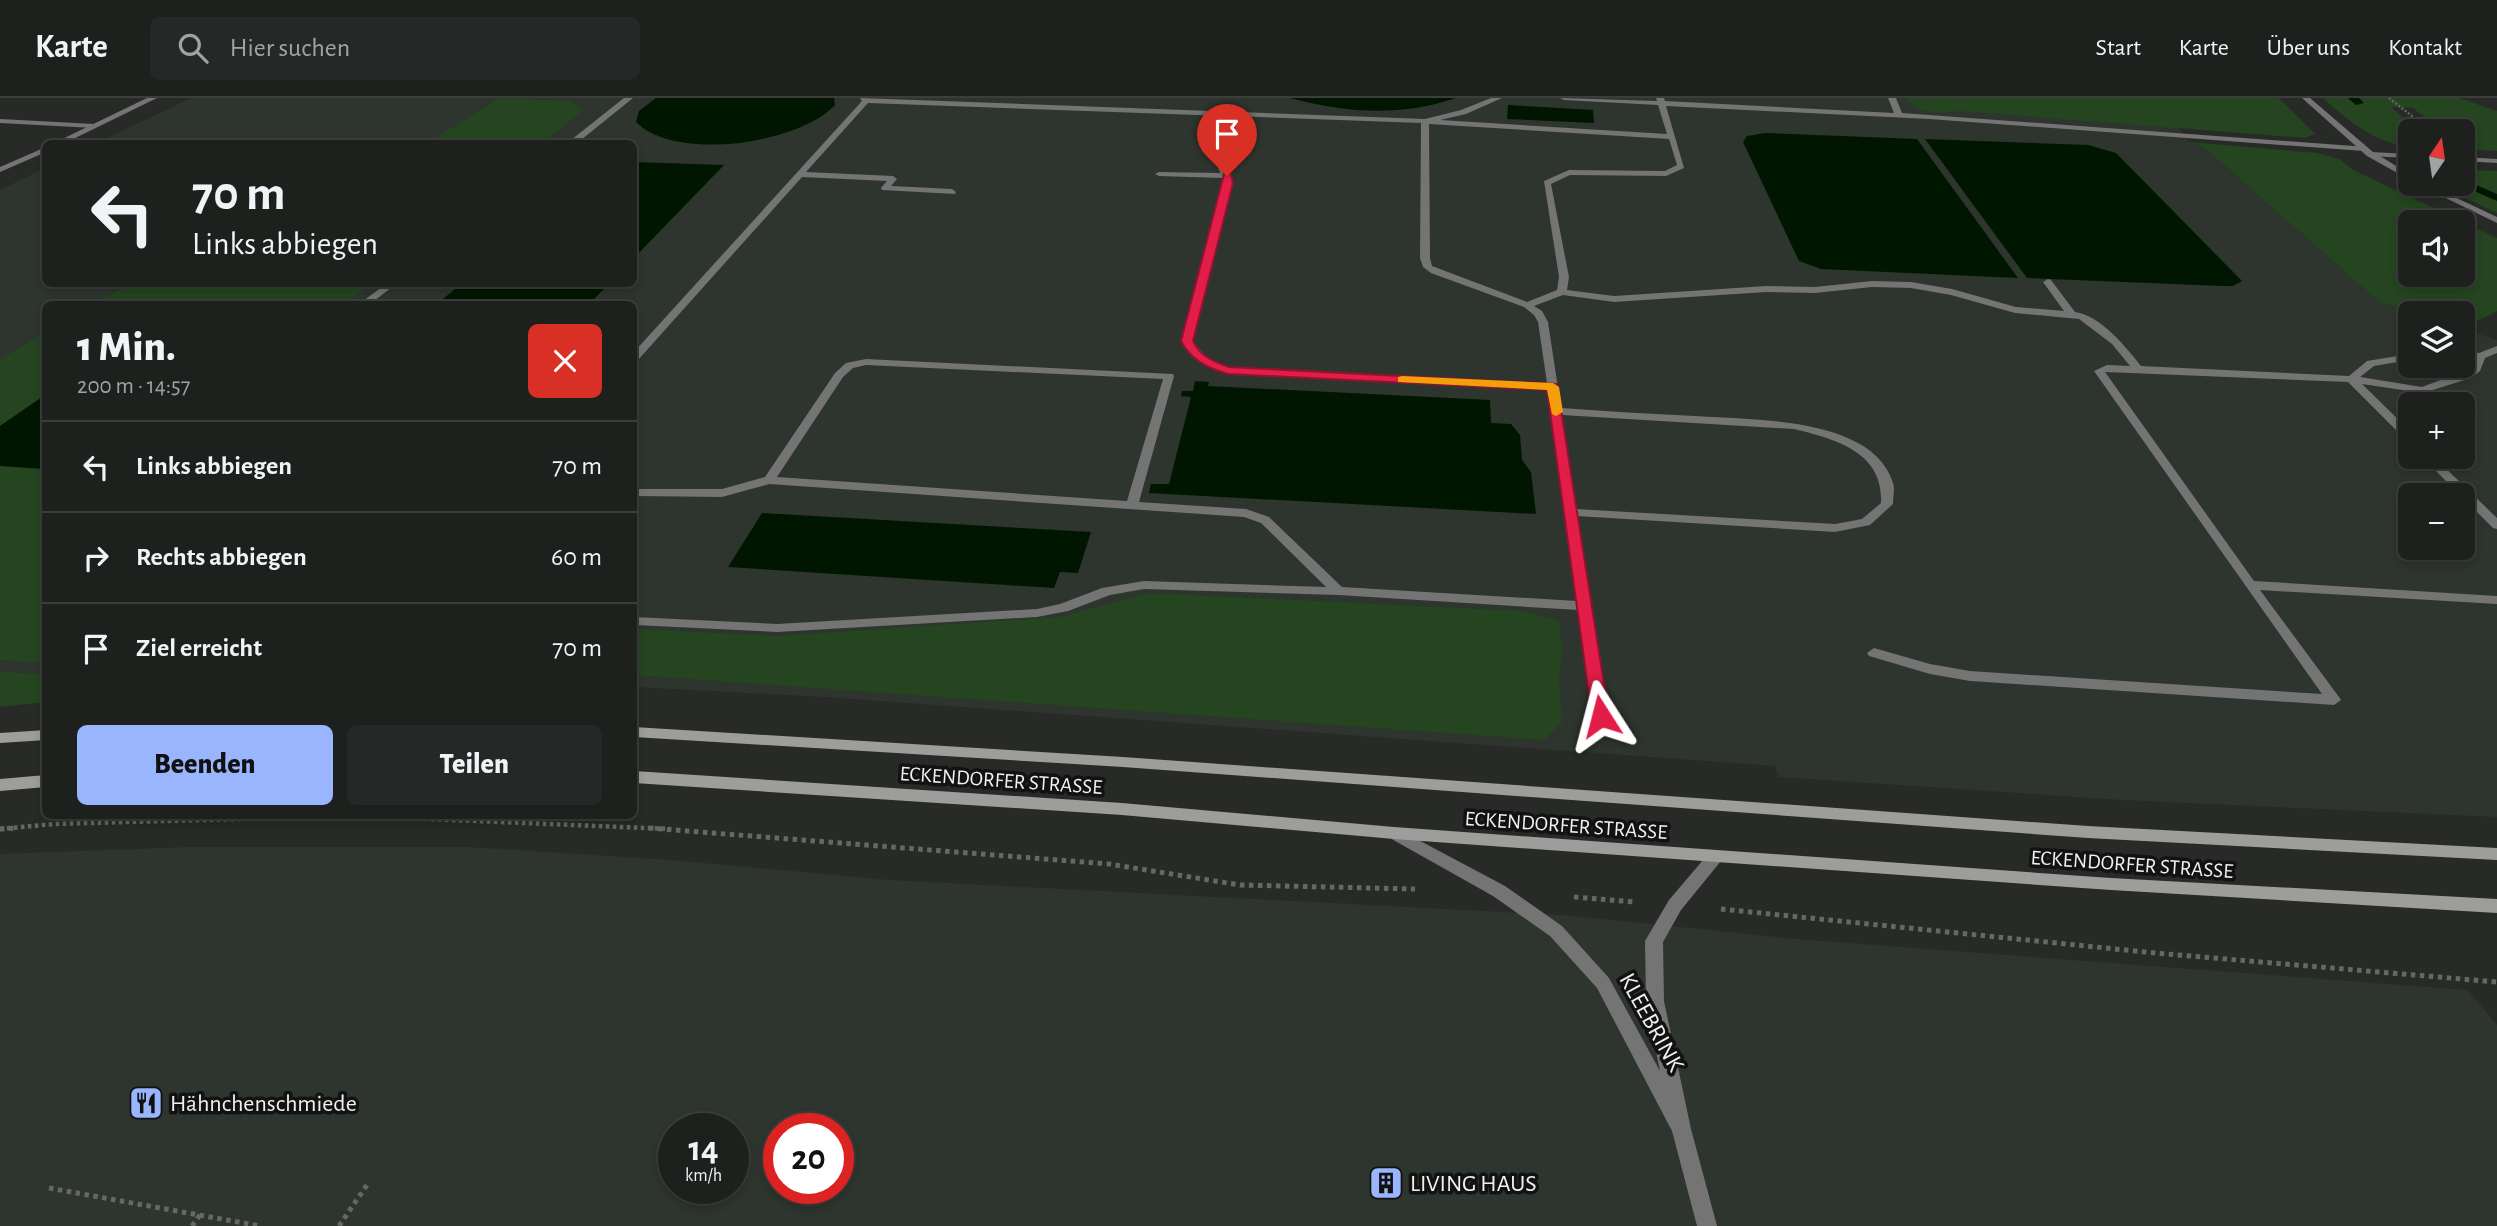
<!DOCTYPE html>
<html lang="de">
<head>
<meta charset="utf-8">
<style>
  body { margin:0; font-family:"Alegreya Sans",sans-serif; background:#262827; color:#f1f3f6; height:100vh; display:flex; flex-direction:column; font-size:26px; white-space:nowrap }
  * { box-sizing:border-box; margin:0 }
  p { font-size:23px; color:#a1a3a4 }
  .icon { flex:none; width:38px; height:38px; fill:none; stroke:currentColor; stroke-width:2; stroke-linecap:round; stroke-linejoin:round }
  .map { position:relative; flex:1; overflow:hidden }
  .details { position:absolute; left:42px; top:203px; width:595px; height:518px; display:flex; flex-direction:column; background:#1e201e; border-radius:10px; box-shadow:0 4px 10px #0003,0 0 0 2px #3c3e3c }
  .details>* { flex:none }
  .banner { position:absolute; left:42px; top:42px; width:595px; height:147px; border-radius:10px; box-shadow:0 4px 10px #0003,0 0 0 2px #3c3e3c; background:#1e201e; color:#f1f3f6; overflow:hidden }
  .needle { width:46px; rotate:13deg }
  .controls { position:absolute; left:2398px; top:21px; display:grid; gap:14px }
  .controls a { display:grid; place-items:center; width:77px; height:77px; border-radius:10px; background:#1e201e; box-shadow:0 4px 10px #0003,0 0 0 2px #3c3e3c; font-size:35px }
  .speed { position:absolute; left:658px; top:1015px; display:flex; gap:14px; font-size:35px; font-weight:700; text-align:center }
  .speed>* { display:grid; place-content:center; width:91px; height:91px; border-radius:50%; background:#1e201e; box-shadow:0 4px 10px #0003,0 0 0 2px #3c3e3c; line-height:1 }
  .speed small { font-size:18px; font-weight:400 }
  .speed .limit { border:10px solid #d22; background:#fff; color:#111 }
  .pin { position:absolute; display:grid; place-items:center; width:60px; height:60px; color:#fff; margin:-72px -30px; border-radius:50% 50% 50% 0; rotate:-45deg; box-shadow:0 0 7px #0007 }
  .pin .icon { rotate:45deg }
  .me { position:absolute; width:77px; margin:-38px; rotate:351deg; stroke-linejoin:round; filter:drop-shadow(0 0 5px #0008) }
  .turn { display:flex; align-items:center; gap:24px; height:147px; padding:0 35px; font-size:32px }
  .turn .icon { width:91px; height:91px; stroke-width:2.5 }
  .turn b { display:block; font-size:49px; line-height:60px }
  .round { display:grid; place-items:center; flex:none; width:74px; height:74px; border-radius:10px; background:#262827 }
  .overview { display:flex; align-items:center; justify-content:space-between; height:119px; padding:0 35px }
  h1 { font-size:42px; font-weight:800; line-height:52px }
  .cta { display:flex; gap:14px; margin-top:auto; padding:14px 35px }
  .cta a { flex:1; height:80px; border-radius:10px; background:#99b5fd; color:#111; font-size:28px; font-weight:800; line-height:80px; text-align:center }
  .cta a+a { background:#262827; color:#f1f3f6 }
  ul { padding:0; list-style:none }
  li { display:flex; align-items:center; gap:21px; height:91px; padding:0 35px; border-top:2px solid #3c3e3c }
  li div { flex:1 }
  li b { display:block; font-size:26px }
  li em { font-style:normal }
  header { display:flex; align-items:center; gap:42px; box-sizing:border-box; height:98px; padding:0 35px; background:#1e201e; border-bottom:2px solid #3c3e3c }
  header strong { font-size:33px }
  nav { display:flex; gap:38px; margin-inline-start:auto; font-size:24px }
  .search { width:490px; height:63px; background:#262827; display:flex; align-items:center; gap:18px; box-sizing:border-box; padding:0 24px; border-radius:10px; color:#a1a3a4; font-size:26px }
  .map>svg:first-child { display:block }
  .built { fill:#2e342e; fill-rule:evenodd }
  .green { fill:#244520; fill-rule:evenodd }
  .water { fill:#001600 }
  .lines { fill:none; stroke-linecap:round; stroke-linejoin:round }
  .stream { fill:#001600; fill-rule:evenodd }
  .path-far2 { stroke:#666866; stroke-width:2.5; stroke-dasharray:2 2; stroke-linecap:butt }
  .path-far1 { stroke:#666866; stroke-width:4.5; stroke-dasharray:3.5 3.5; stroke-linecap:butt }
  .path { stroke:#666866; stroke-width:5; stroke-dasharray:4.5 4.5; stroke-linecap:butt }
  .service { fill:#737473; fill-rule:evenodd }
  .minor { fill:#737473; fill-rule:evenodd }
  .tertiary { fill:#737473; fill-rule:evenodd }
  .secondary { fill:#9d9e9c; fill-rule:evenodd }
  .route { fill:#e11d48; stroke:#92132f; stroke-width:2 }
  .slow { fill:#f59e0b }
  .labels { text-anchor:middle; stroke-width:7; stroke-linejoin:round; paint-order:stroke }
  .street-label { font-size:21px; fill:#eff0ef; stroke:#111211 }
  .near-street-label { font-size:24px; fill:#eff0ef; stroke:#111211 }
  .near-poi-label { font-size:24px; fill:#eff0ef; stroke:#111211; text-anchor:start }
</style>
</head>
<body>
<header>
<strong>Karte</strong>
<div class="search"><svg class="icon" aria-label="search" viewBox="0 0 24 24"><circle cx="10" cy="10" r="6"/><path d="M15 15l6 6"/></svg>Hier suchen</div>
<nav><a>Start</a><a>Karte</a><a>Über uns</a><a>Kontakt</a></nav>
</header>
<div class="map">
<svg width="2497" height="1128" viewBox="0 0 2497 1128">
  <rect width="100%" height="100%" fill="#282a28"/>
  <path class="built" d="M 191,0 L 2147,0 L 2167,16 L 2189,44 L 2206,51 L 2379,204 L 2415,215 L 2410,215 L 2410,268 L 2462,268 L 2462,230 L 2497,242 L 2497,719 L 2122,702 L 1778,679 L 1775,668 L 825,599 L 634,589 L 634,206 L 46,206 L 45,577 L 0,573 L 0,92 L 45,70 L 46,186 L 634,186 L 634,46 L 97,45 ZM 2410,306 L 2462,306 L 2462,359 L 2410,359 ZM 2410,397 L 2462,397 L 2462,450 L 2410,450 Z
    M 190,749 L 468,749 L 671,762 L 890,782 L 1562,817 L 1796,841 L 2468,892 L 2497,927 L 2497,1128 L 0,1128 L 0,756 ZM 674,1031 L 733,1031 L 733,1090 L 674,1090 ZM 779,1031 L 838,1031 L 838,1090 L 779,1090 Z"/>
  <path class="green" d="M 500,0 L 570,3 L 584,12 L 542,45 L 427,45 Z
    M 1905,0 L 2279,0 L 2315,36 L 2305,40 L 1959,13 C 1940,16 1918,16 1905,0 Z
    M 2323,0 L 2459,0 L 2497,13 L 2497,53 L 2464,51 L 2462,33 L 2442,33 L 2413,10 L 2391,9 L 2420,33 L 2410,33 L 2410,50 C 2373,43 2349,24 2323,0 Z
    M 2189,44 L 2317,55 L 2339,61 L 2353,72 L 2497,140 L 2497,213 L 2464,230 L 2462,215 L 2415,215 L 2379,204 L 2206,51 ZM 2462,124 L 2462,177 L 2410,177 L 2410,124 Z
    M 2462,72 L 2497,73 L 2497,115 L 2459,97 L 2445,87 L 2462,86 Z
    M 130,186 L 372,186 L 345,206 L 94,206 Z
    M 45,235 L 45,297 L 0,328 L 0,261 Z
    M 0,368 L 45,371 L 45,565 L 0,562 Z
    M 1149,495 L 1521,513 L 1559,523 L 1562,549 L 1559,584 L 1562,624 L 1544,642 L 634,577 L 634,531 L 779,538 L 1059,519 Z
    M 0,573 L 45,577 L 45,604 L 0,609 Z"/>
  <path class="water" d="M 656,0 L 834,0 L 835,7 C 799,46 675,64 636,24 L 639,13 Z
    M 1290,0 L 1456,0 C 1401,19 1345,15 1290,0 Z
    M 1508,7 L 1593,12 L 1594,25 L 1507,21 Z
    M 1765,35 L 1917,41 L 2018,180 L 1821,171 L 1799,163 L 1743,44 L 1747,38 Z
    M 1925,41 L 2088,47 L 2116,55 L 2242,183 L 2233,188 L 2222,188 L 2027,180 Z
    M 634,64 L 724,67 L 634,160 Z
    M 461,186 L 609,186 L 589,206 L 437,206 Z
    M 1195,283 L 1209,284 L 1208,288 L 1490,302 L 1491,325 L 1511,326 L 1520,337 L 1522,362 L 1531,374 L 1536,416 L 1149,395 L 1151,386 L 1169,386 L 1191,299 L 1181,298 L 1182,293 L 1193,293 Z
    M 45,297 L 45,371 L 0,368 L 0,328 Z
    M 762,415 L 1091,434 L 1078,475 L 1060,474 L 1054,490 L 728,469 Z"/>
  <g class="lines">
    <path class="stream" d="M 2348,0 L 2359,0 L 2364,5 L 2356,7 Z
      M 2462,81 L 2497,96 L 2497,103 L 2458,86 L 2462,86 Z"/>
    <path class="path-far2" d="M 2389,0 L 2427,30"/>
    <path class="path-far1" d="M 354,718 L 671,731
      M 0,731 L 54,726 L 350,718"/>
    <path class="path" d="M 649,730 L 1109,766 L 1240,787 L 1415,791
      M 0,731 L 16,730
      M 1574,799 L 1635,804
      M 1721,811 L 2155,855 L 2497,884
      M 49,1090 L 260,1128
      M 192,1128 L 200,1117
      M 339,1128 L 369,1084"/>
    <path class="service" d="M 624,0 L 633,0 L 576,46 L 566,46 Z
      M 860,0 L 1425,21 L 1461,12 L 1491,0 L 1502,0 L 1466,16 L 1440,22 L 1667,36 L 1658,7 L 1564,2 L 1560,0 L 1657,3 L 1656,0 L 1664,0 L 1665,3 L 1894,15 L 1888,0 L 1896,0 L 1902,15 L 2367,49 L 2368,51 L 2364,53 L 1929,21 L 1666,8 L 1684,70 L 1666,78 L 1570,77 L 1551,86 L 1569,179 L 1567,192 L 1614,198 L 1766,188 L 1815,189 L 1872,183 L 1911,184 L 1952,191 L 2016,209 L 2064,213 L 2043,184 L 2048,181 L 2051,182 L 2075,214 C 2100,217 2126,249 2141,268 L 2349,278 L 2367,263 L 2410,256 L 2410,262 L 2374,268 L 2360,279 L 2422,289 L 2470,271 L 2474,261 L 2462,260 L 2462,254 L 2479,255 L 2497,248 L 2497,255 L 2485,260 L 2480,273 L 2471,280 L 2423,295 L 2362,286 L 2410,333 L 2410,343 L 2406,342 L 2348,284 L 2105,274 L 2254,483 L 2497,498 L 2497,506 L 2260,492 L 2339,599 L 2341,602 L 2334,607 L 1970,583 L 1930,576 L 1869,558 L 1867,555 L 1874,550 L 1930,566 L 1970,573 L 2322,596 L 2094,273 L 2107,267 L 2130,268 L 2112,246 L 2079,221 L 2015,215 L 1951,197 L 1911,190 L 1872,189 L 1815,195 L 1766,194 L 1614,204 L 1563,197 L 1534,208 L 1542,213 L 1548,224 L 1561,310 C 1606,313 1650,316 1695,318 C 1750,322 1873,318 1893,385 C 1895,391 1893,399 1893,406 L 1870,427 L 1835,434 L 1577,418 L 1607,618 L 1600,623 L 1593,618 L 1578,512 L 1338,497 L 1144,491 L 1110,497 L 1068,513 L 1037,519 L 777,534 L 634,527 L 634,519 L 777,526 L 1037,511 L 1060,506 L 1102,490 L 1144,483 L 1326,489 L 1261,425 L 1244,419 L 769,386 L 722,399 L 634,398 L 634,391 L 722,391 L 765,379 L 835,275 L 846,265 L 866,261 L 1173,276 L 1174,278 L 1139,404 L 1246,411 L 1269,419 L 1342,489 L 1577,503 L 1547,292 L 1228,276 C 1208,270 1193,261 1182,243 L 1224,85 L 1222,80 L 1159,78 L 1155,76 L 1159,74 L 1220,75 L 1211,51 L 1225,18 L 868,5 L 806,74 L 893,78 L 897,81 L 891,88 L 952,91 L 956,94 L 955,96 L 882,92 L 881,90 L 887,83 L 802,79 L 638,262 L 634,263 L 634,254 L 862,3 ZM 1233,18 L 1421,25 L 1420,160 L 1423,169 L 1431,175 L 1524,209 L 1534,217 L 1538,224 L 1547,285 L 1230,270 L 1208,260 L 1192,243 L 1232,85 L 1219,51 ZM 1429,26 L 1669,41 L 1677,67 L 1665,73 L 1569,72 L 1544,83 L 1559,179 L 1557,192 L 1527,204 L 1432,168 L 1430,160 ZM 866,267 L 1163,281 L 1127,403 L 777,379 L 843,279 L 853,270 ZM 1562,317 L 1794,331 C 1835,341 1884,354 1881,405 L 1862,421 L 1835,426 L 1576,411 Z
      M 0,21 L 94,26 L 98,28 L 94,30 L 0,25 Z
      M 2370,54 L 2410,56 L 2410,60 L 2367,58 L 2366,56 Z
      M 2462,59 L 2497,61 L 2497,65 L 2462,63 Z
      M 386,186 L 396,186 L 370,206 L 359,206 Z
      M 2422,359 L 2434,359 L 2497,420 L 2497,431 L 2493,430 Z"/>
    <path class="minor" d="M 2302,0 L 2310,0 L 2373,54 L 2410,76 L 2410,82 L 2367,58 Z
      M 2417,86 L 2427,86 L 2497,119 L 2497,125 Z
      M 1394,729 L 1505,788 L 1562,828 L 1609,880 L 1660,973 L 1646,903 L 1645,843 L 1669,802 L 1709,755 L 1715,753 L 1721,755 L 1723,759 L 1721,763 L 1681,812 L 1663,844 L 1664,903 L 1691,1031 L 1717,1128 L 1697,1128 L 1672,1033 L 1597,890 L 1550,838 L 1493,798 L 1388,739 L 1386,735 L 1388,731 Z"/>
    <path class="tertiary" d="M 147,0 L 157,0 L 63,46 L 52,46 Z
      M 46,49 L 46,54 L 0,74 L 0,69 Z"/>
    <path class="secondary" d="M 634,629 L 1123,659 L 2088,728 L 2497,750 L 2497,762 L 2088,740 L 1123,669 L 634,639 Z
      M 46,632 L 46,642 L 0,645 L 0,635 Z
      M 634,673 L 1122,705 L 1394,729 L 2111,780 L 2497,801 L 2497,815 L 2111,792 L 1394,741 L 1122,717 L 634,685 Z
      M 46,677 L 46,689 L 0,693 L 0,681 Z"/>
  </g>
  <path class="route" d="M 1224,76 L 1231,76 L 1233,85 L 1193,243 C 1200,258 1214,264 1229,269 L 1557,286 L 1609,618 L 1606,622 L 1601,624 L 1592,618 L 1547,292 L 1228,276 C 1207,270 1191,262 1181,243 Z"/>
  <path class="slow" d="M 1402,278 L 1553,285 L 1559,289 L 1563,314 L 1556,318 L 1552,316 L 1547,292 L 1398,284 L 1398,279 Z"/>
  <defs>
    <symbol id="restaurant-square" viewBox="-11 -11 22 22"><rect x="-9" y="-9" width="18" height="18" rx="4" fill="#99b5fd" stroke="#111211"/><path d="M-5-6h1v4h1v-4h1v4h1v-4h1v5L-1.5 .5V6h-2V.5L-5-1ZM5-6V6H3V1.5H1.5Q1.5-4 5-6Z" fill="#111"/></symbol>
    <symbol id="building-square" viewBox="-11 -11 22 22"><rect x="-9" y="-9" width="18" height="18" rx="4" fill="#99b5fd" stroke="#111211"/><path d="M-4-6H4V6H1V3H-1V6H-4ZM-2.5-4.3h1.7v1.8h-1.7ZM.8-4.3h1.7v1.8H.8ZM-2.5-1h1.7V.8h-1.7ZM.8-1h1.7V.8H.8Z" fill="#111"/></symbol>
  </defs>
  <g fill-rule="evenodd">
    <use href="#restaurant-square" x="127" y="986" width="38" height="38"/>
    <use href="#building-square" x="1367" y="1066" width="38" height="38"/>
  </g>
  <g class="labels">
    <g class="street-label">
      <text transform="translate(1001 682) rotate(4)" y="7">ECKENDORFER STRASSE</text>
      <text transform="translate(1566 727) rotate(4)" y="7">ECKENDORFER STRASSE</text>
      <text transform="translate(2132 766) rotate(4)" y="7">ECKENDORFER STRASSE</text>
    </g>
    <g class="near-street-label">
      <text transform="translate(1652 924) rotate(61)" y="8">KLEEBRINK</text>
    </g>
    <g class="near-poi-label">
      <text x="170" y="1013">Hähnchenschmiede</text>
      <text x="1410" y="1093">LIVING HAUS</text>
    </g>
  </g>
</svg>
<div class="controls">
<a><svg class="needle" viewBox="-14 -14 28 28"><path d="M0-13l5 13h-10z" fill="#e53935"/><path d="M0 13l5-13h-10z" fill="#a1a3a4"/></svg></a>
<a><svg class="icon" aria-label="sound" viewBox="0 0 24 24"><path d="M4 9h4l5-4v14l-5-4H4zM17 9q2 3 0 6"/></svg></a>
<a><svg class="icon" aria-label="layers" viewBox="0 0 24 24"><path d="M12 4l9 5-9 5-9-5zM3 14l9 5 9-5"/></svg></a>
<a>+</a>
<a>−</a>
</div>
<div class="speed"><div>14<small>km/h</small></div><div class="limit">20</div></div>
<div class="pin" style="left:1227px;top:78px;background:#d93025"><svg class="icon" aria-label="arrive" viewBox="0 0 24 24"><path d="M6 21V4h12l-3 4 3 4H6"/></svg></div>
<svg class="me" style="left:1601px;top:618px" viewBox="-20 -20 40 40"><path d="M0-17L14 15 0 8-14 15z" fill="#e11d48" stroke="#fff" stroke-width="4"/></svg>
<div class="banner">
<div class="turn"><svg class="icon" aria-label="left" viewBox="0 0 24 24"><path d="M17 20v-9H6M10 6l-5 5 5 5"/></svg><div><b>70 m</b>Links abbiegen</div></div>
</div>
<section class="details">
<div class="overview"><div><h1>1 Min.</h1><p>200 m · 14:57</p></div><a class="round" style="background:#d93025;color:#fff"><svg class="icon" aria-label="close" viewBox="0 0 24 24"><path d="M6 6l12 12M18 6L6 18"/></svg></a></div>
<ul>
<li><svg class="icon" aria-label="left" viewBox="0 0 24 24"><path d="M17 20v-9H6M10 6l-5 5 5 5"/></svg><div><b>Links abbiegen</b></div><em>70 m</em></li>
<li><svg class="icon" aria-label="right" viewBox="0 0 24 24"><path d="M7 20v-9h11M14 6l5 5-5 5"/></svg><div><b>Rechts abbiegen</b></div><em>60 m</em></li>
<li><svg class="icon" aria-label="arrive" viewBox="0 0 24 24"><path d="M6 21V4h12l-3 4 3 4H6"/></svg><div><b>Ziel erreicht</b></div><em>70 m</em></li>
</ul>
<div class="cta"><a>Beenden</a><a>Teilen</a></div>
</section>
</div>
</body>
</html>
